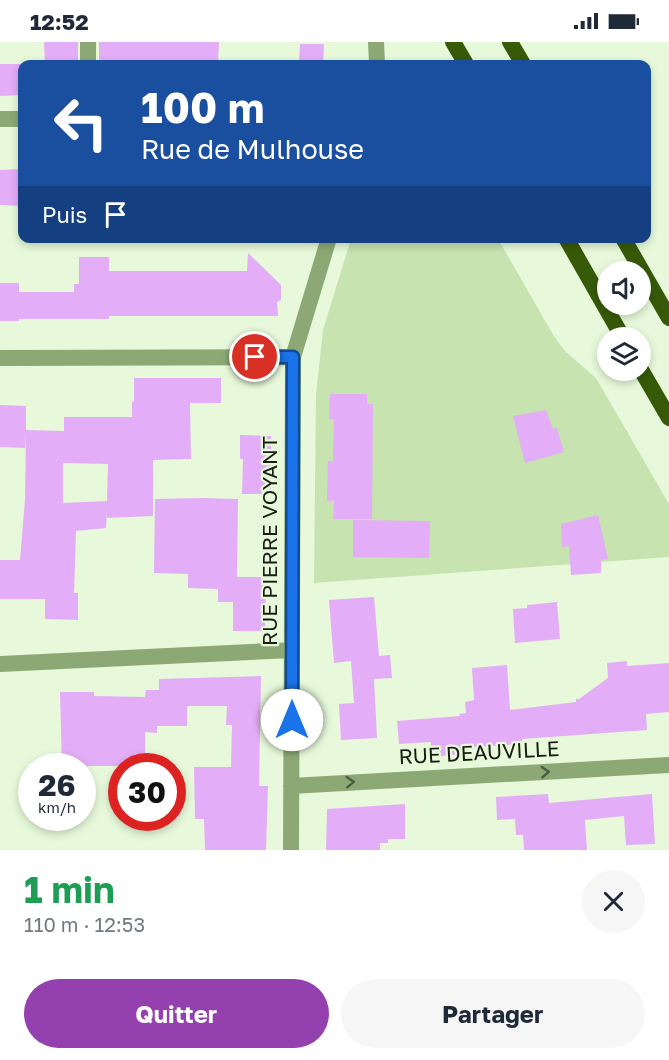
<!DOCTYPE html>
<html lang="fr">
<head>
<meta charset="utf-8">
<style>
  body { margin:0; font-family:"Golos Text",sans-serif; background:#f6f6f7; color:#1f2937; height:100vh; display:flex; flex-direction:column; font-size:22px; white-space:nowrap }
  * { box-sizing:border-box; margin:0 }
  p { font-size:20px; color:#747a83 }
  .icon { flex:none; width:33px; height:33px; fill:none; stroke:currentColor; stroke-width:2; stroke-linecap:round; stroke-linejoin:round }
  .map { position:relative; height:808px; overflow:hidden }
  .drawer { display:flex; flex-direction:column; background:#fff; flex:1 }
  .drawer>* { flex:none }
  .guide { position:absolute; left:18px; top:18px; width:633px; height:183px; border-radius:12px; box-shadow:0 3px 9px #0003; background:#1a4fa0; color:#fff; overflow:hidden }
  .controls { position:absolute; left:597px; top:219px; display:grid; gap:12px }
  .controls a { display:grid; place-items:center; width:54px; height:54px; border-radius:50%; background:#fff; box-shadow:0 3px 9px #0003; font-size:30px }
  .speed { position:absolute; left:18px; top:711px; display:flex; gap:12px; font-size:30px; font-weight:700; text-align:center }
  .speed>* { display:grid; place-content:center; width:78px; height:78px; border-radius:50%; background:#fff; box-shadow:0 3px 9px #0003; line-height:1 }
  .speed small { font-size:15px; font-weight:400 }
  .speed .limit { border:9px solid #d22; background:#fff; color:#111 }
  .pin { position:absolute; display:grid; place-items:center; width:51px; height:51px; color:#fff; margin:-26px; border:3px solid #fff; border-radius:50%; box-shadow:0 2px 6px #0007 }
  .me { position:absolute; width:66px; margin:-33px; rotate:0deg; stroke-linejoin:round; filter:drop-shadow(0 0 4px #0008) }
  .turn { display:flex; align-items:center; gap:21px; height:126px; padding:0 24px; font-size:27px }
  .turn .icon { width:78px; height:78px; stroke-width:2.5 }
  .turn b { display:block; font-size:42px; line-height:51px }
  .then { display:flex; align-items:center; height:57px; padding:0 24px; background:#0003; gap:12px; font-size:22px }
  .round { display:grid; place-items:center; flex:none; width:63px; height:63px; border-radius:32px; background:#f6f6f7 }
  .headline { display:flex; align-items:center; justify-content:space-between; height:102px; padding:0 24px }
  h1 { font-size:36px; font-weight:700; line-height:45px; color:#1e9e55 }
  .cta { display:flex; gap:12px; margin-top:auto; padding:12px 24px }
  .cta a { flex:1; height:69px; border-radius:36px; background:#9440ae; color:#fff; font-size:24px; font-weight:700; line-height:69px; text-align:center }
  .cta a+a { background:#f6f6f7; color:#1f2937 }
  .status { display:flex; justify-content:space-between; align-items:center; height:42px; padding:0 30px; background:#fff; direction:ltr }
  .status svg { height:16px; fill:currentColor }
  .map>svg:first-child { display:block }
  .green { fill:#c6e3b0 }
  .building { fill:#e4adf7; fill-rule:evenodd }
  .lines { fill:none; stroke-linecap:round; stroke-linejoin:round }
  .minor { stroke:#8ca975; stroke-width:16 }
  .trunk { stroke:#365a08; stroke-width:16 }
  .oneway { stroke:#4c5c3f }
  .route-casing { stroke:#114b97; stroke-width:15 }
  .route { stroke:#1a73e8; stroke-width:10 }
  .labels { text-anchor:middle; stroke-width:4.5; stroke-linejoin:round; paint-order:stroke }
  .street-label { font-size:21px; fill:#171d12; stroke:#e7f9da }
</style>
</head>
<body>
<div class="status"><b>12:52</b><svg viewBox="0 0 49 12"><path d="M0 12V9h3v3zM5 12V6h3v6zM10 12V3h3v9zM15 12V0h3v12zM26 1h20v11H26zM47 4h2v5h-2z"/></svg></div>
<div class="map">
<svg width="669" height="808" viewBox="0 0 669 808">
  <rect width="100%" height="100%" fill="#e7f9da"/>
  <path class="green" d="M 351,197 L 498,197 L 555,296 L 566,310 L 596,336 L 669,462 L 669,515 L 314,541 L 316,353 L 323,288 Z"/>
  <path class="building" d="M 44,0 L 78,0 L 78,20 L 72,20 L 72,22 L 45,22 Z
    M 99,0 L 219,0 L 218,22 L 99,20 Z
    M 300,2 L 324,2 L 323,22 L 299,22 Z
    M 0,22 L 22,22 L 22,53 L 0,54 Z
    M 22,127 L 22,164 L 0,163 L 0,128 Z
    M 248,211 L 281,243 L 281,258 L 277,260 L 278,274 L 109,274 L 109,277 L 19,277 L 19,279 L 0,279 L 0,241 L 19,241 L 19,250 L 74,250 L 74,242 L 79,242 L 79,215 L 109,215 L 109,229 L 247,229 Z
    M 134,336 L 221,336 L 221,361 L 190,361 L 191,417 L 153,418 L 153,474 L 107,476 L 107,467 L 106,486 L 76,489 L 74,551 L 78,551 L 78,578 L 45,577 L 45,557 L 0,557 L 0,518 L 20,518 L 25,458 L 26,393 L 25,406 L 0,405 L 0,363 L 26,364 L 26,388 L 64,389 L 64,375 L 132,375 L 132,359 L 134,360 ZM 63,421 L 108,422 L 107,459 L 63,461 Z
    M 330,352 L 367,352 L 367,362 L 373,362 L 372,477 L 333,477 L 334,459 L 327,459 L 328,419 L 333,419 L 334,377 L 329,377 Z
    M 546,368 L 553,387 L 557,386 L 564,410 L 525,421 L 513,374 Z
    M 240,393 L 271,394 L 271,452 L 242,452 L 243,417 L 240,417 Z
    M 202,456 L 238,457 L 237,535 L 266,535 L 265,589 L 233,589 L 233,560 L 218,560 L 218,547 L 188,546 L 188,532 L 154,531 L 155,457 Z
    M 598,473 L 608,517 L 601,518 L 601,531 L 571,533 L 569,504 L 562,505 L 561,482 Z
    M 353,478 L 430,479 L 429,516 L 353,515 Z
    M 374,555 L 379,614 L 390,613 L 392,636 L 374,637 L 377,696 L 341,698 L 339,662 L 354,661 L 351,619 L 334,621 L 329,558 Z
    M 557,560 L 560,597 L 515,601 L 513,567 L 527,566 L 527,563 Z
    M 627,619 L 627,624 L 669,621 L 669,670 L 646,672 L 647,688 L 522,697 L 522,702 L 464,706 L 465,712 L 431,715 L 431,700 L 399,702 L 397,679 L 460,674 L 459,672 L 466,671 L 465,660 L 474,658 L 472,626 L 507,623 L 510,668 L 576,660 L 576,657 L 579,657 L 608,636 L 607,621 Z
    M 261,634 L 259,744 L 268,744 L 266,808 L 205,808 L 204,777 L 195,777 L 194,725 L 231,725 L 232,683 L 226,683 L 227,664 L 187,664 L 187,684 L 157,684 L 157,691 L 145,690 L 145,724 L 62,724 L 60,650 L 94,650 L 94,654 L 145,655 L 146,648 L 159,648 L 159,637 Z
    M 548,752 L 549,761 L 652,752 L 655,802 L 626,803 L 624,774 L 585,778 L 587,808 L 524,808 L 523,793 L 516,793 L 515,777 L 497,778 L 496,755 Z
    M 405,762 L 405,797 L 388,797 L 388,801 L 380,801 L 380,808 L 326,808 L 327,767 Z"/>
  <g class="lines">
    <path class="minor" d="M 88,0 L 88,22
      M 376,0 L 377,22
      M 0,77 L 22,77
      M 0,316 L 293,315
      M 0,622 L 292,608
      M 291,744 L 669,723
      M 291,808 L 293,315 L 329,196"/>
    <path class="trunk" d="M 453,0 L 466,22
      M 510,0 L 523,22
      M 566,196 L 623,296
      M 623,196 L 669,276
      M 640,326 L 669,376"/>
  </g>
  <defs><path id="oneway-chevron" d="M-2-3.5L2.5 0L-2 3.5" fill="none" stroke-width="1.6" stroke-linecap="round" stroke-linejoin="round" transform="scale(1.5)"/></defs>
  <g class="oneway">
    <use href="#oneway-chevron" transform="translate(545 730) rotate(-3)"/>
    <use href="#oneway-chevron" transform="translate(350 740) rotate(-3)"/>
  </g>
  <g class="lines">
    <defs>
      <path id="route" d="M 255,315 L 293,315 L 292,678"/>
    </defs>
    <use href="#route" class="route-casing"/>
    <use href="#route" class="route"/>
  </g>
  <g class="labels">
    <g class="street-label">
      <text transform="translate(270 499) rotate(-90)" y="7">RUE PIERRE VOYANT</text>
      <text transform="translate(479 711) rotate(-3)" y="7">RUE DEAUVILLE</text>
    </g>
  </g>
</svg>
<div class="controls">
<a><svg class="icon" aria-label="sound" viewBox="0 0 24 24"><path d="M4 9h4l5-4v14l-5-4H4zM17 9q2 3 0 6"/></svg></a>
<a><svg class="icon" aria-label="layers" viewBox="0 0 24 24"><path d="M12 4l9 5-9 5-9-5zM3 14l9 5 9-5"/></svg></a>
</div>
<div class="speed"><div>26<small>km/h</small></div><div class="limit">30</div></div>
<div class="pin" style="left:255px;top:315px;background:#d93025"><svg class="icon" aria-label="arrive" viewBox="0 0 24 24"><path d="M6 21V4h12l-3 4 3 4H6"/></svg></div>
<svg class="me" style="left:292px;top:678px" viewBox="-20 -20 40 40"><circle r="19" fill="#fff"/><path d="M0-13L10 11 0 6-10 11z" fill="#1a73e8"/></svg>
<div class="guide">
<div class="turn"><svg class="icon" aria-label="left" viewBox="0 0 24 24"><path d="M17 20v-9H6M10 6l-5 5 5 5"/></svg><div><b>100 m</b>Rue de Mulhouse</div></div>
<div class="then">Puis<svg class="icon" aria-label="arrive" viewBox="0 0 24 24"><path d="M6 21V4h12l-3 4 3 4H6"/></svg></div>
</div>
</div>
<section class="drawer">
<div class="headline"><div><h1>1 min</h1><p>110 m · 12:53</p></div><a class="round"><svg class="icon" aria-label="close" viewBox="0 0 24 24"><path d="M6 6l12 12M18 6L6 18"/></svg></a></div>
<div class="cta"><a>Quitter</a><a>Partager</a></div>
</section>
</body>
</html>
